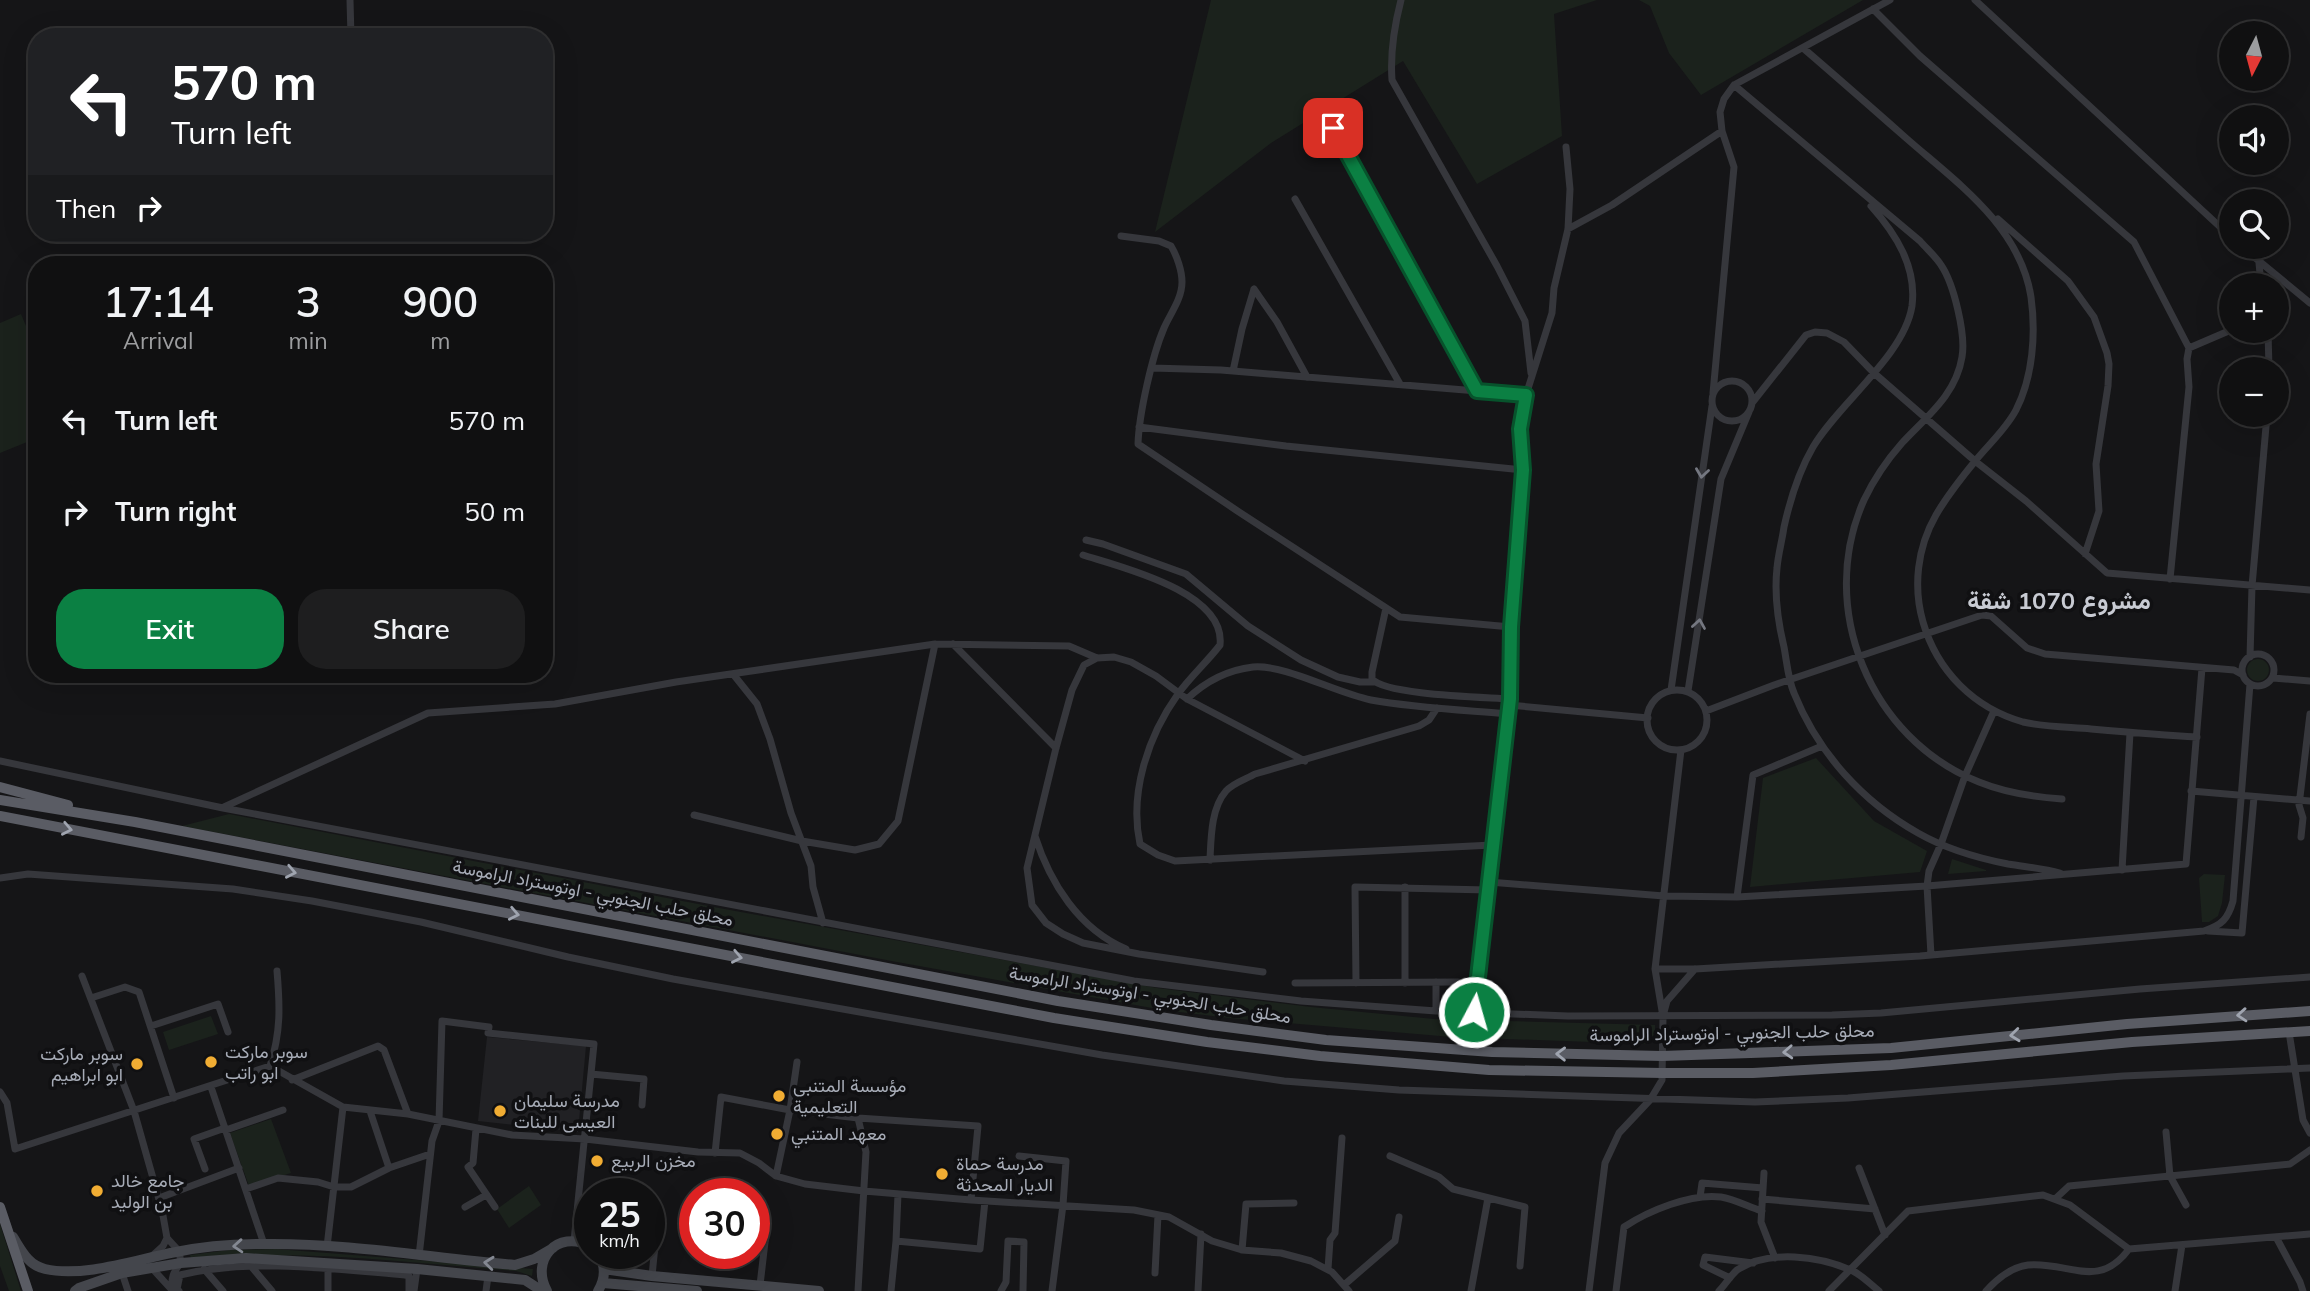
<!DOCTYPE html>
<html lang="en">
<head>
<meta charset="utf-8">
<style>
  body { margin:0; font-family:Mulish,Vazirmatn,sans-serif; background:#1e1e1f; color:#f1f3f6; height:100vh; display:flex; flex-direction:column; font-size:26px; white-space:nowrap }
  * { box-sizing:border-box; margin:0 }
  p { font-size:23px; color:#9c9d9f }
  .icon { flex:none; width:38px; height:38px; fill:none; stroke:currentColor; stroke-width:2; stroke-linecap:round; stroke-linejoin:round }
  .map { position:relative; flex:1; overflow:hidden }
  .panel { position:absolute; left:28px; top:256px; width:525px; height:427px; display:flex; flex-direction:column; background:#101011; border-radius:28px; box-shadow:0 7px 28px #0002,0 0 0 2px #303031 }
  .panel>* { flex:none }
  .hud { position:absolute; left:28px; top:28px; width:525px; height:214px; border-radius:28px; box-shadow:0 7px 28px #0002,0 0 0 2px #303031; background:#202124; color:#fff; overflow:hidden }
  .needle { width:46px; rotate:186deg }
  .buttons { position:absolute; left:2219px; top:21px; display:grid; gap:14px }
  .buttons a { display:grid; place-items:center; width:70px; height:70px; border-radius:50%; background:#101011; box-shadow:0 7px 28px #0002,0 0 0 2px #303031; font-size:35px }
  .speed { position:absolute; left:574px; top:1178px; display:flex; gap:14px; font-size:35px; font-weight:700; text-align:center }
  .speed>* { display:grid; place-content:center; width:91px; height:91px; border-radius:50%; background:#101011; box-shadow:0 7px 28px #0002,0 0 0 2px #303031; line-height:1 }
  .speed small { font-size:18px; font-weight:400 }
  .speed .limit { border:10px solid #d22; background:#fff; color:#111 }
  .pin { position:absolute; display:grid; place-items:center; width:60px; height:60px; color:#fff; margin:-30px; border-radius:14px; box-shadow:0 4px 10px #0006 }
  .me { position:absolute; width:77px; margin:-38px; rotate:6deg; stroke-linejoin:round; filter:drop-shadow(0 0 5px #0008) }
  .turn { display:flex; align-items:center; gap:24px; height:147px; padding:0 28px; font-size:32px }
  .turn .icon { width:91px; height:91px; stroke-width:2.5 }
  .turn b { display:block; font-size:49px; line-height:60px }
  .then { display:flex; align-items:center; height:66px; padding:0 28px; background:#0003; gap:14px; font-size:26px }
  .eta { display:flex; justify-content:space-evenly; align-items:center; height:119px; text-align:center }
  .eta b { font-size:42px; font-weight:600; line-height:49px }
  .primary-button { display:flex; gap:14px; margin-top:auto; padding:14px 28px }
  .primary-button a { flex:1; height:80px; border-radius:28px; background:#0b8043; color:#fff; font-size:28px; font-weight:600; line-height:80px; text-align:center }
  .primary-button a+a { background:#1e1e1f; color:#f1f3f6 }
  ul { padding:0; list-style:none }
  li { display:flex; align-items:center; gap:21px; height:91px; padding:0 28px }
  li div { flex:1 }
  li b { display:block; font-size:26px }
  li em { font-style:normal }
  .map>svg:first-child { display:block }
  .built { fill:#212124 }
  .green { fill:#1b221c }
  .lines { fill:none; stroke-linecap:round; stroke-linejoin:round }
  .minor { stroke:#36373c; stroke-width:7 }
  .secondary { stroke:#44464c; stroke-width:10 }
  .trunk { stroke:#5a5c64; stroke-width:10 }
  .oneway { stroke:#747780 }
  .oneway2 { stroke:#9fa4af }
  .oneway3 { stroke:#848892 }
  .route-casing { stroke:#07532c; stroke-width:18 }
  .route { stroke:#0b8043; stroke-width:12 }
  .poi-dot { fill:#f1ad33; stroke:#101012; stroke-width:2.5 }
  .labels { text-anchor:middle; stroke-width:7; stroke-linejoin:round; paint-order:stroke }
  .street-label { font-size:18px; fill:#a7acb7; stroke:#101012 }
  .poi-label { font-size:18px; fill:#a7acb7; stroke:#101012; text-anchor:start }
  .district-label { font-size:24px; font-weight:bold; fill:#c8cbd3; stroke:#101012 }
</style>
</head>
<body>
<div class="map">
<svg width="2310" height="1291" viewBox="0 0 2310 1291">
  <rect width="100%" height="100%" fill="#151517"/>
  <path class="built" d="M 487,1037 L 586,1046 L 578,1132 L 478,1121 Z"/>
  <path class="green" d="M 1211,0 L 1597,0 L 1554,14 L 1562,136 L 1477,184 L 1403,61 L 1271,143 L 1155,232 Z
    M 1639,0 L 1863,0 L 1701,95 L 1669,53 L 1650,6 Z
    M 21,314 L 37,352 L 37,438 L 0,453 L 0,323 Z
    M2247 670a11 11 0 1 1 22 0a11 11 0 1 1-22 0Z
    M 1816,758 L 1874,821 L 1927,851 L 1920,872 L 1750,887 L 1763,778 Z
    M 229,814 L 719,908 L 1157,988 L 1311,1007 L 1434,1019 L 1655,1025 L 1655,1034 L 1646,1044 L 1452,1037 L 1229,1018 L 1163,1010 L 897,962 L 182,826 Z
    M 1952,859 L 1986,870 L 1986,871 L 1948,874 Z
    M 2204,874 L 2225,875 L 2222,903 L 2218,916 L 2209,922 L 2202,922 L 2199,878 Z
    M 211,1016 L 218,1034 L 169,1050 L 163,1032 Z
    M 271,1119 L 291,1173 L 249,1186 L 230,1133 Z
    M 529,1186 L 541,1205 L 509,1228 L 497,1209 Z
    M 0,1224 L 21,1291 L 9,1291 L 0,1266 Z
    M 276,1249 L 533,1269 L 532,1276 L 516,1271 C 408,1263 299,1248 191,1259 L 190,1255 L 229,1250 Z"/>
  <g class="lines">
    <path class="minor" d="M 350,0 L 351,37
      M 1401,0 C 1394,27 1390,52 1392,80 L 1497,266 L 1525,321 L 1531,373
      M 1975,0 L 2231,237
      M 1873,9 L 1920,56 L 2134,242 L 2189,348 L 2187,359 L 2189,387 L 2170,579
      M 1803,48 C 1838,78 1872,108 1906,138 C 1956,182 2020,226 2031,297 C 2036,333 2033,377 2016,410 C 2006,429 1989,444 1976,460 C 1962,477 1947,496 1936,515 C 1917,548 1913,587 1923,622 C 1937,671 1974,708 2023,722 C 2045,727 2069,727 2091,729 C 2126,732 2161,735 2197,737
      M 1734,85 L 1920,241 C 1927,249 1936,257 1941,265 C 1954,284 1966,335 1962,357 C 1956,395 1926,417 1902,443 C 1887,460 1874,479 1864,500 C 1816,608 1870,739 1979,782 C 2006,793 2033,797 2062,799
      M 1333,128 L 1477,391
      M 1295,199 L 1400,384
      M 1871,206 C 1896,234 1917,267 1912,306 C 1904,356 1839,403 1813,447 C 1799,471 1790,500 1784,527 C 1782,541 1778,555 1777,568 C 1774,595 1778,622 1784,647 C 1787,663 1788,679 1794,693 C 1818,753 1863,802 1918,833 C 1946,849 1977,858 2008,864 C 2026,867 2042,868 2060,873
      M 1998,219 L 2068,281 L 2094,317 L 2107,353 L 2109,364 L 2108,386 L 2096,464 L 2099,511 L 2085,554
      M 1568,229 L 1612,205 L 1722,131
      M 1121,236 L 1159,241 L 1171,246 C 1177,256 1182,271 1182,282 C 1182,299 1170,314 1164,328 C 1152,356 1139,414 1138,444 L 1236,510 L 1400,617 L 1511,627
      M 2242,247 L 2310,303
      M 2259,263 L 2261,285
      M 1254,289 L 1277,322 L 1307,377
      M 2268,331 L 2269,369
      M 2189,348 L 2231,330
      M 1152,368 L 1221,370 L 1526,395
      M 1233,371 L 1242,329 L 1254,289
      M1712 401a20 20 0 1 1 40 0a20 20 0 1 1-40 0Z
      M 1713,393 L 1734,167 L 1722,131 L 1720,112 L 1724,99 L 1734,85 L 1890,0
      M 1752,403 L 1806,335 L 1815,332 L 1827,333 L 1844,342 L 1874,373 L 1975,461 L 2026,501 L 2107,573 L 2310,590
      M 1139,427 L 1286,446 L 1523,470
      M 1086,540 L 1103,544 L 1186,574 L 1248,626 L 1301,660 L 1338,677 L 1360,682 L 1374,682
      M 1083,555 C 1121,567 1226,592 1220,645 C 1207,662 1190,677 1178,694 C 1148,736 1129,793 1140,844 L 1158,855 L 1175,861 L 1492,845
      M 1386,608 L 1372,672 L 1372,679 C 1385,695 1484,697 1510,699
      M 953,644 L 1056,748
      M2242 670a16 16 0 1 1 32 0a16 16 0 1 1-32 0Z
      M 2250,657 L 2252,586 L 2267,415
      M 1097,658 L 1084,665 L 1072,690 L 1056,748 L 1027,868 L 1032,905 L 1046,923 L 1063,934 L 1083,943 L 1139,954 L 1263,972
      M 733,674 L 757,704 L 770,739 L 791,813 L 811,866 L 813,887 L 823,923
      M 2273,678 L 2310,681
      M1647 720a30 30 0 1 1 60 0a30 30 0 1 1-60 0Z
      M 1671,690 L 1712,406
      M 1688,691 L 1721,479 L 1749,412
      M 1187,699 C 1206,681 1227,670 1253,667 C 1284,664 1336,693 1371,700 C 1416,708 1463,710 1509,714
      M 1509,705 L 1648,718
      M 1706,711 L 1774,685 L 1982,615 L 1991,616 L 2027,648 L 2045,654 L 2234,670 L 2243,675
      M 0,761 L 223,808 L 1134,981 L 1301,1001 L 1436,1011 L 1568,1016 L 1832,1015 L 1881,1013 L 2140,989 L 2310,977
      M 2191,791 L 2310,801
      M 224,807 L 428,713 L 555,704 L 676,682 L 935,644 L 1069,646 L 1097,658 L 1114,657 L 1131,662 L 1156,676 L 1187,699 L 1305,761
      M 694,815 L 802,841 L 855,850 L 879,844 L 898,821 L 935,644
      M 1035,836 C 1050,883 1079,929 1126,949
      M 2301,837 L 2303,818 L 2299,805 L 2310,714
      M 1210,860 C 1211,838 1211,808 1226,791 C 1233,783 1246,779 1255,774 L 1419,726 L 1429,720 L 1437,708
      M 2122,870 L 2130,733
      M 0,878 L 28,874 L 233,889 L 312,901 L 421,922 L 568,957 L 673,979 L 1102,1055 L 1284,1081 L 1399,1090 L 1755,1102 L 1848,1098 L 2123,1076 L 2310,1068
      M 1489,882 L 1664,896 L 1737,897 L 1927,886 L 2186,864 L 2202,668
      M 1405,887 L 1405,983
      M 1737,897 L 1753,775 L 1822,746
      M 2208,931 L 2242,933 L 2254,797
      M 1931,955 L 1927,886 L 1929,871 L 1941,844 L 1965,776 L 1994,711
      M 1655,969 L 1695,969 L 1920,956 L 2204,931 C 2222,925 2228,919 2233,901 L 2250,684
      M 82,976 L 134,1111 L 162,1210 L 167,1238 L 179,1251 L 181,1263 C 173,1272 171,1278 172,1290
      M 1295,983 L 1458,982
      M 1356,983 L 1355,887 L 1488,890
      M 91,998 L 125,987 L 139,992 L 174,1098
      M 1436,1011 L 1436,982
      M 1474,1012 L 1510,699 L 1511,627 L 1523,470 L 1520,429 L 1526,395 L 1552,313 L 1554,288 L 1568,229 L 1570,189 L 1566,147
      M 1664,1012 L 1667,1001 L 1695,969
      M 151,1026 L 218,1004 L 228,1032
      M 2289,1032 L 2303,1120 L 2310,1133
      M 270,1066 C 281,1032 280,1006 277,971
      M 591,1074 L 644,1079 L 642,1105
      M 292,1080 L 378,1046 L 384,1050 L 408,1114
      M 211,1087 L 264,1244
      M 0,1092 L 7,1103 L 15,1149 L 270,1066 L 343,1107 L 408,1114 L 512,1135 L 585,1139 L 698,1152 L 740,1153 L 759,1163 L 776,1176 L 805,1184 L 864,1191 L 971,1200 L 1134,1210 L 1169,1217 L 1212,1241 L 1242,1250 L 1281,1253 L 1311,1261 L 1332,1272 L 1349,1291
      M 370,1111 L 389,1168
      M 858,1118 L 978,1126 L 971,1200
      M 476,1129 L 473,1163 L 468,1167 L 495,1207
      M 226,1130 L 283,1110
      M 2166,1132 L 2170,1176 L 2186,1205
      M 715,1153 L 721,1097 L 790,1110 L 858,1118 L 866,1152 L 858,1291
      M 1019,1156 L 1066,1161 L 1063,1205 L 1052,1291
      M 1390,1156 L 1439,1177 L 1453,1189 L 1525,1207 L 1520,1266
      M 1859,1168 L 1885,1235
      M 205,1169 L 194,1139 L 225,1128
      M 1764,1173 L 1761,1222 L 1775,1258
      M 776,1176 L 790,1110 L 797,1062
      M 246,1189 L 278,1178 L 318,1182 L 334,1187 L 351,1187 L 389,1168 L 430,1154
      M 898,1194 L 896,1241 L 980,1249 L 985,1201
      M 1700,1197 L 1702,1183 L 1763,1188
      M 159,1198 L 239,1168
      M 1762,1199 L 1875,1209
      M 2055,1199 L 2069,1186 L 2290,1164 L 2310,1150
      M 465,1207 L 486,1195
      M 2276,1237 L 2300,1282 L 2303,1291
      M 327,1247 L 343,1107
      M 1242,1250 L 1246,1204 L 1294,1203
      M 152,1256 L 163,1246 L 167,1238
      M 419,1256 L 432,1141 L 439,1121 L 442,1021 L 489,1027 L 488,1033 L 594,1044 L 574,1241
      M 250,1265 L 272,1291
      M 150,1266 L 172,1290
      M 204,1269 L 223,1291
      M 1328,1269 L 1330,1240 L 1335,1233 L 1342,1138
      M 122,1273 L 128,1291
      M 1155,1273 L 1158,1215
      M 652,1276 L 658,1215
      M 1730,1278 L 1703,1265 L 1705,1257 L 1753,1263
      M 760,1285 L 767,1225
      M 1344,1285 L 1395,1241 L 1399,1217
      M 179,1291 L 177,1289 L 180,1275 C 249,1258 334,1269 405,1275 L 409,1276 L 409,1291
      M 328,1291 L 328,1270
      M 414,1291 L 417,1269
      M 486,1291 L 488,1276
      M 891,1291 L 896,1241
      M 1001,1291 L 1006,1282 L 1008,1241 L 1024,1242 L 1023,1291
      M 1198,1291 L 1201,1234
      M 1471,1291 L 1488,1198
      M 1589,1291 L 1605,1163 L 1619,1133 L 1650,1100 L 1662,1080 L 1663,1017 L 1655,969 L 1681,750
      M 1616,1291 L 1624,1227 C 1648,1211 1691,1193 1721,1197 C 1734,1199 1749,1207 1762,1211
      M 1719,1291 C 1725,1285 1731,1275 1737,1270 C 1769,1249 1820,1256 1853,1271 C 1863,1276 1870,1284 1879,1291
      M 1829,1291 L 1908,1211 L 2043,1195 L 2070,1205 L 2129,1249
      M 1986,1291 C 1997,1279 2011,1267 2028,1265 C 2068,1261 2098,1291 2129,1249 L 2310,1234
      M 2175,1291 L 2182,1245"/>
    <path class="secondary" d="M 13,1237 C 22,1251 28,1265 45,1269 C 84,1278 138,1259 176,1252 C 205,1246 237,1244 266,1244 C 349,1243 432,1258 515,1265 L 534,1259 L 553,1248
      M 598,1253 C 606,1266 606,1278 598,1291
      M 604,1269 L 652,1276 L 819,1291
      M 603,1283 L 697,1291
      M 75,1291 L 79,1288 L 122,1273 L 181,1263 L 246,1258 L 417,1269 L 525,1280 L 542,1291
      M 547,1291 C 530,1260 557,1229 590,1246"/>
    <path class="trunk" d="M 0,787 L 68,805
      M 0,800 L 135,822 L 1058,1001 L 1211,1025 L 1326,1040 L 1492,1052 L 1662,1056 L 1891,1048 L 2127,1024 L 2310,1011
      M 0,816 L 1054,1018 L 1207,1042 L 1320,1056 L 1489,1070 L 1662,1073 L 1753,1073 L 1891,1065 L 2132,1042 L 2310,1031
      M 0,1207 L 28,1291"/>
  </g>
  <defs><path id="oneway-chevron" d="M-2-3.5L2.5 0L-2 3.5" fill="none" stroke-width="1.6" stroke-linecap="round" stroke-linejoin="round" transform="scale(1.75)"/></defs>
  <g class="oneway">
    <use href="#oneway-chevron" transform="translate(1702 473) rotate(98)"/>
    <use href="#oneway-chevron" transform="translate(1699 624) rotate(-81)"/>
  </g>
  <g class="oneway2">
    <use href="#oneway-chevron" transform="translate(67 829) rotate(11)"/>
    <use href="#oneway-chevron" transform="translate(291 872) rotate(11)"/>
    <use href="#oneway-chevron" transform="translate(514 914) rotate(11)"/>
    <use href="#oneway-chevron" transform="translate(737 957) rotate(11)"/>
    <use href="#oneway-chevron" transform="translate(2242 1015) rotate(176)"/>
    <use href="#oneway-chevron" transform="translate(2015 1035) rotate(174)"/>
    <use href="#oneway-chevron" transform="translate(1788 1052) rotate(177)"/>
    <use href="#oneway-chevron" transform="translate(1561 1054) rotate(-179)"/>
  </g>
  <g class="oneway3">
    <use href="#oneway-chevron" transform="translate(238 1246) rotate(176)"/>
    <use href="#oneway-chevron" transform="translate(489 1263) rotate(-174)"/>
  </g>
  <g class="lines">
    <defs>
      <path id="route" d="M 1333,128 L 1477,391 L 1526,395 L 1520,429 L 1523,470 L 1511,627 L 1510,699 L 1474,1012"/>
    </defs>
    <use href="#route" class="route-casing"/>
    <use href="#route" class="route"/>
  </g>
  <g class="poi-dot">
    <circle cx="211" cy="1062" r="7"/>
    <circle cx="137" cy="1064" r="7"/>
    <circle cx="779" cy="1096" r="7"/>
    <circle cx="500" cy="1111" r="7"/>
    <circle cx="777" cy="1134" r="7"/>
    <circle cx="597" cy="1161" r="7"/>
    <circle cx="942" cy="1174" r="7"/>
    <circle cx="97" cy="1191" r="7"/>
  </g>
  <g class="labels">
    <g class="street-label">
      <text transform="translate(593 893) rotate(11)" y="6">محلق حلب الجنوبي - اوتوستراد الراموسة</text>
      <text transform="translate(1150 995) rotate(9)" y="6">محلق حلب الجنوبي - اوتوستراد الراموسة</text>
      <text transform="translate(1732 1033) rotate(-1)" y="6">محلق حلب الجنوبي - اوتوستراد الراموسة</text>
    </g>
    <g class="poi-label">
      <text x="225" y="1058">سوبر ماركت<tspan x="225" dy="21">ابو راتب</tspan></text>
      <text x="123" y="1060" text-anchor="end">سوبر ماركت<tspan x="123" dy="21">ابو ابراهيم</tspan></text>
      <text x="793" y="1092">مؤسسة المتنبي<tspan x="793" dy="21">التعليمية</tspan></text>
      <text x="514" y="1107">مدرسة سليمان<tspan x="514" dy="21">العيسى للبنات</tspan></text>
      <text x="791" y="1140">معهد المتنبي</text>
      <text x="611" y="1167">مخزن الربيع</text>
      <text x="956" y="1170">مدرسة حماة<tspan x="956" dy="21">الديار المحدثة</tspan></text>
      <text x="111" y="1187">جامع خالد<tspan x="111" dy="21">بن الوليد</tspan></text>
    </g>
    <g class="district-label">
      <text x="2059" y="609">مشروع 1070 شقة</text>
    </g>
  </g>
</svg>
<div class="buttons">
<a><svg class="needle" viewBox="-14 -14 28 28"><path d="M0-13l5 13h-10z" fill="#e53935"/><path d="M0 13l5-13h-10z" fill="#9c9d9f"/></svg></a>
<a><svg class="icon" aria-label="sound" viewBox="0 0 24 24"><path d="M4 9h4l5-4v14l-5-4H4zM17 9q2 3 0 6"/></svg></a>
<a><svg class="icon" aria-label="search" viewBox="0 0 24 24"><circle cx="10" cy="10" r="6"/><path d="M15 15l6 6"/></svg></a>
<a>+</a>
<a>−</a>
</div>
<div class="speed"><div>25<small>km/h</small></div><div class="limit">30</div></div>
<div class="pin" style="left:1333px;top:128px;background:#d93025"><svg class="icon" aria-label="arrive" viewBox="0 0 24 24"><path d="M6 21V4h12l-3 4 3 4H6"/></svg></div>
<svg class="me" style="left:1474px;top:1012px" viewBox="-20 -20 40 40"><circle r="17" fill="#0b8043" stroke="#fff" stroke-width="3"/><path d="M0-11L8 9 0 5-8 9z" fill="#fff"/></svg>
<div class="hud">
<div class="turn"><svg class="icon" aria-label="left" viewBox="0 0 24 24"><path d="M17 20v-9H6M10 6l-5 5 5 5"/></svg><div><b>570 m</b>Turn left</div></div>
<div class="then">Then<svg class="icon" aria-label="right" viewBox="0 0 24 24"><path d="M7 20v-9h11M14 6l5 5-5 5"/></svg></div>
</div>
<section class="panel">
<div class="eta">
<div><b>17:14</b><p>Arrival</p></div>
<div><b>3</b><p>min</p></div>
<div><b>900</b><p>m</p></div>
</div>
<ul>
<li><svg class="icon" aria-label="left" viewBox="0 0 24 24"><path d="M17 20v-9H6M10 6l-5 5 5 5"/></svg><div><b>Turn left</b></div><em>570 m</em></li>
<li><svg class="icon" aria-label="right" viewBox="0 0 24 24"><path d="M7 20v-9h11M14 6l5 5-5 5"/></svg><div><b>Turn right</b></div><em>50 m</em></li>
</ul>
<div class="primary-button"><a>Exit</a><a>Share</a></div>
</section>
</div>
</body>
</html>
